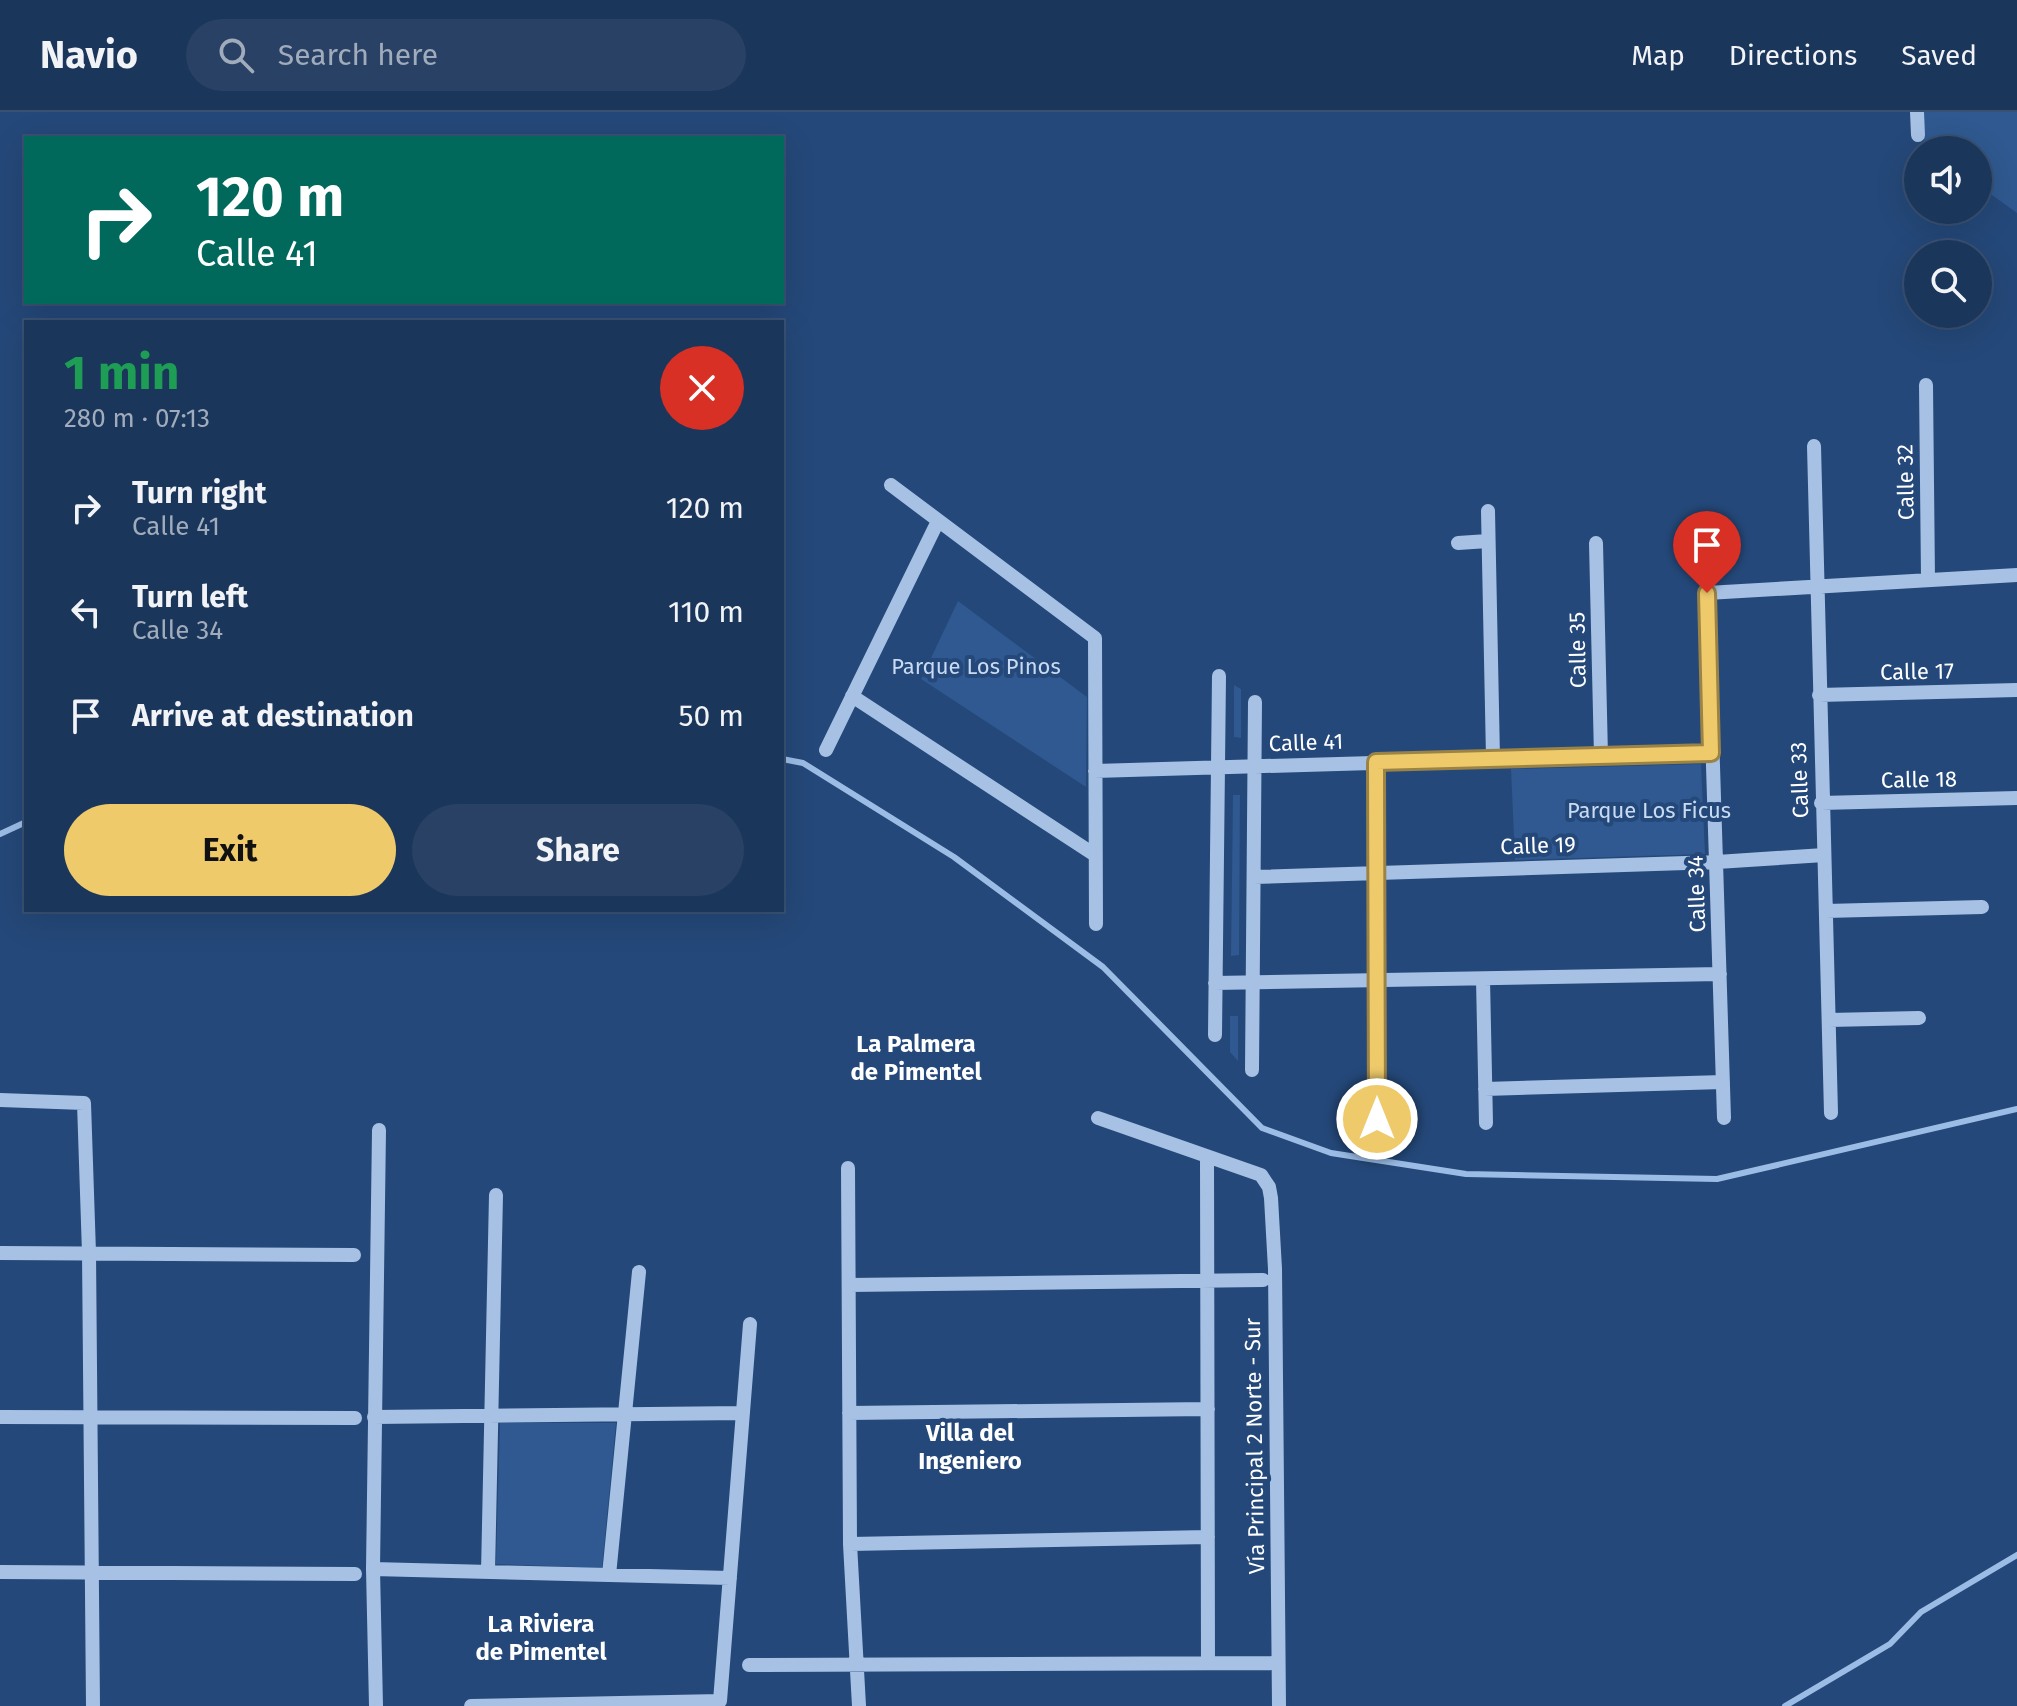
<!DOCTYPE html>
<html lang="en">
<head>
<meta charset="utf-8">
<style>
  body { margin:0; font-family:"Fira Sans",sans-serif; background:#284164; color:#f1f3f6; height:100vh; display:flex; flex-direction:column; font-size:30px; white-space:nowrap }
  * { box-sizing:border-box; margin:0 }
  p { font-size:26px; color:#a0abbb }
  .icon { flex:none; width:44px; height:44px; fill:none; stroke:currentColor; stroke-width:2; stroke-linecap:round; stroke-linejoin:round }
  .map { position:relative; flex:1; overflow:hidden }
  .side { position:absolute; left:24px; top:208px; width:760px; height:592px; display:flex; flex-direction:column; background:#1b365b; border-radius:0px; box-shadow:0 8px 32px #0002,0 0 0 2px #395071 }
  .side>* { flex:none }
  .guide { position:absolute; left:24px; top:24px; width:760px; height:168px; border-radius:0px; box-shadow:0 8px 32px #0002,0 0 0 2px #395071; background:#00695c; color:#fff; overflow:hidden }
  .fabs { position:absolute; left:1904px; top:24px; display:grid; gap:16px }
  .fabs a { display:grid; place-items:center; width:88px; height:88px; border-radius:50%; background:#1b365b; box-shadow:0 8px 32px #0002,0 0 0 2px #395071; font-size:40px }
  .pin { position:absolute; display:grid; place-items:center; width:68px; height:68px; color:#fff; margin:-82px -34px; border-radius:50% 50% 50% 0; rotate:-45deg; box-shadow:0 0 8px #0007 }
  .pin .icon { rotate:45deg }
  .me { position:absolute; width:88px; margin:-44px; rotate:0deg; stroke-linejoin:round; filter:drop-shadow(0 0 6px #0008) }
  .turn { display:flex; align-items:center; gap:28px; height:168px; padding:0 40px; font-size:36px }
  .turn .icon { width:104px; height:104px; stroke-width:2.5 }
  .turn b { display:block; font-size:56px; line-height:68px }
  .round { display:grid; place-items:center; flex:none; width:84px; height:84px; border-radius:42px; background:#284164 }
  .headline { display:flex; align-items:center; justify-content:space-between; height:136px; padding:0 40px }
  h1 { font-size:48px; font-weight:700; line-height:60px; color:#1e9e55 }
  .action { display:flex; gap:16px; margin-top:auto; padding:16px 40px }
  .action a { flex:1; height:92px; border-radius:48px; background:#eeca6b; color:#111; font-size:32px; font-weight:700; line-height:92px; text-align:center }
  .action a+a { background:#284164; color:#f1f3f6 }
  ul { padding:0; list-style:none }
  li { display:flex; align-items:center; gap:24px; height:104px; padding:0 40px }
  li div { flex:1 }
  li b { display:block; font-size:30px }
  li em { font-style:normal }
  header { display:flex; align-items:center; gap:48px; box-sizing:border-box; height:112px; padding:0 40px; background:#1b365b; border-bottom:2px solid #395071 }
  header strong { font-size:38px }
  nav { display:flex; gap:44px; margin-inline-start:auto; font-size:28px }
  .search { width:560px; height:72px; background:#284164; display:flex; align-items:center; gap:20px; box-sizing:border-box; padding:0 28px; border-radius:44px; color:#a0abbb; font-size:30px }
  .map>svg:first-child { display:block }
  .green { fill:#2f5990 }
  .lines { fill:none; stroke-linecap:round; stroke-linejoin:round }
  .stream { stroke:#9bbce5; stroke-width:6 }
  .minor { stroke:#a6c1e4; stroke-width:14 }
  .route-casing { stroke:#9b8346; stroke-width:20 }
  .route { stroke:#eeca6b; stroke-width:14 }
  .labels { text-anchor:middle; stroke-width:8; stroke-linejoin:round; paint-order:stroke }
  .street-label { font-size:22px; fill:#fff; stroke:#244879 }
  .park-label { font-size:22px; fill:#c9dbf3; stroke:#244879 }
  .neighbourhood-label { font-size:24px; font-weight:bold; fill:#fff; stroke:#244879 }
</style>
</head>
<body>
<header>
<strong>Navio</strong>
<div class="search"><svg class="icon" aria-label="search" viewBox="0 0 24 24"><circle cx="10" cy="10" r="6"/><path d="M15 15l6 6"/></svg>Search here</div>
<nav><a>Map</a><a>Directions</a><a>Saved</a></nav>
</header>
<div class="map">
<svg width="2017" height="1594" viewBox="0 0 2017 1594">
  <rect width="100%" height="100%" fill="#244879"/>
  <path class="green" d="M 1923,0 L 2017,0 L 2017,101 L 1978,73 L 1978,38 L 1929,38 L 1924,34 Z
    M 958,489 L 1087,585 L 1086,675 L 921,567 Z
    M 1234,573 L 1241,577 L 1241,626 L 1234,625 Z
    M 1701,652 L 1705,742 L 1515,748 L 1511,657 Z
    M 1233,683 L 1240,683 L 1239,843 L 1231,844 Z
    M 1230,904 L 1238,904 L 1238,949 L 1230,940 Z
    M 500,1311 L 616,1311 L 602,1456 L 496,1452 Z"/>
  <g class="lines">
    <path class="stream" d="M 782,647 L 803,651 L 954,745 L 1103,855 L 1262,1016 L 1331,1041 L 1466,1062 L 1717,1067 L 2017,997
      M 0,722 L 26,710
      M 1785,1594 L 1890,1532 L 1921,1500 L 2017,1443"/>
    <path class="minor" d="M 1917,0 L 1918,23
      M 1926,273 L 1928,467
      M 1814,334 L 1831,1001
      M 891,373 L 1095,526 L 1096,812
      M 1488,399 L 1493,646
      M 1458,431 L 1488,429
      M 1596,431 L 1601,644
      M 1707,462 L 1724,1006
      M 1707,481 L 2017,463
      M 1819,583 L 2017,578
      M 852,584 L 1095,743
      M 826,638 L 938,409
      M 1376,650 L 1377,1007
      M 1095,659 L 1711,641
      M 1821,691 L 2017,686
      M 1254,765 L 1717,750 L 1824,743
      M 1826,799 L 1982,795
      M 1483,867 L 1486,1011
      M 1215,871 L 1720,862
      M 1829,908 L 1919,906
      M 1215,923 L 1219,564
      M 1252,958 L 1255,590
      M 1485,977 L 1723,970
      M 0,988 L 84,991 L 89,1141 L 93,1594
      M 1098,1006 L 1261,1063 L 1269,1075 L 1271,1086 L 1275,1157 L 1279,1594
      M 1207,1045 L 1208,1551
      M 848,1056 L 850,1432 L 859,1594
      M 0,1141 L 354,1143
      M 849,1173 L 1263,1168
      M 849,1301 L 1208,1297
      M 0,1305 L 355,1306
      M 374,1305 L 743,1301
      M 850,1432 L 1208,1425
      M 373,1457 L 730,1466
      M 0,1460 L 355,1462
      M 488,1460 L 496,1083
      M 609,1463 L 639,1160
      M 749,1553 L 1272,1551
      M 376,1594 L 373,1457 L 379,1018
      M 471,1594 L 720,1589 L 750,1212"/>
  </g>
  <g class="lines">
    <defs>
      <path id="route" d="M 1377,1007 L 1376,650 L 1711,641 L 1707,481"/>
    </defs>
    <use href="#route" class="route-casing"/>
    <use href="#route" class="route"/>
  </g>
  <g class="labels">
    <g class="street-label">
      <text transform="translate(1905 370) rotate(-91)" y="8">Calle 32</text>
      <text transform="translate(1577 538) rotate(-91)" y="8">Calle 35</text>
      <text transform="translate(1917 559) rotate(-1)" y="8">Calle 17</text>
      <text transform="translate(1306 630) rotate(-2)" y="8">Calle 41</text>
      <text transform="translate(1919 667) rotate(-1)" y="8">Calle 18</text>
      <text transform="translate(1799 668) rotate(-92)" y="8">Calle 33</text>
      <text transform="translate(1538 733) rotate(-2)" y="8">Calle 19</text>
      <text transform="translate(1696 782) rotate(-92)" y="8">Calle 34</text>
      <text transform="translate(1254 1334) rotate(-91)" y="8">Vía Principal 2 Norte - Sur</text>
    </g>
    <g class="park-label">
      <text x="976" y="562">Parque Los Pinos</text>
      <text x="1649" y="706">Parque Los Ficus</text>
    </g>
    <g class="neighbourhood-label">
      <text x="916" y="940">La Palmera<tspan x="916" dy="28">de Pimentel</tspan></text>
      <text x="970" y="1329">Villa del<tspan x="970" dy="28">Ingeniero</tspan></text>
      <text x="541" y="1520">La Riviera<tspan x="541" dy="28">de Pimentel</tspan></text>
    </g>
  </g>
</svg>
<div class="fabs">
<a><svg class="icon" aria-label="sound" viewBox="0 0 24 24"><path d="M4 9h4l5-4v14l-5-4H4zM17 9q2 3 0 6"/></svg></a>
<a><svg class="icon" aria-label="search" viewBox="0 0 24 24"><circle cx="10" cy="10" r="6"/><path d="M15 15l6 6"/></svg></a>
</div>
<div class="pin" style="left:1707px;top:481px;background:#d93025"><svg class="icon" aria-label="arrive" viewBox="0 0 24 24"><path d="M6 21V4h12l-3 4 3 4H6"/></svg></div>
<svg class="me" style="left:1377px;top:1007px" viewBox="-20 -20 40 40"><circle r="17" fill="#eeca6b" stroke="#fff" stroke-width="3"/><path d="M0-11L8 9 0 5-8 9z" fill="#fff"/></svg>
<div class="guide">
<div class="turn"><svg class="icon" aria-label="right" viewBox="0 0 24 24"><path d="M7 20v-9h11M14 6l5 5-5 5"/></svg><div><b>120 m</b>Calle 41</div></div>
</div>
<section class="side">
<div class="headline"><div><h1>1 min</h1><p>280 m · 07:13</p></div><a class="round" style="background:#d93025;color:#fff"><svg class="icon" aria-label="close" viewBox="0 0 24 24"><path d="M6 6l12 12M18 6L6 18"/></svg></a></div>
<ul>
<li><svg class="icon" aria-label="right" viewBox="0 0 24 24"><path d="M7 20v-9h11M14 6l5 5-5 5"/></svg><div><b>Turn right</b><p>Calle 41</p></div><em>120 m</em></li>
<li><svg class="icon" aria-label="left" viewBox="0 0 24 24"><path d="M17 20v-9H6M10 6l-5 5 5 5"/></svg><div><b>Turn left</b><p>Calle 34</p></div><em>110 m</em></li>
<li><svg class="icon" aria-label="arrive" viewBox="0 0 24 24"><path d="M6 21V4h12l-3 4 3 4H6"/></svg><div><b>Arrive at destination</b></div><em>50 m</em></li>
</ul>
<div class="action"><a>Exit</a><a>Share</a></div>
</section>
</div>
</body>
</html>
